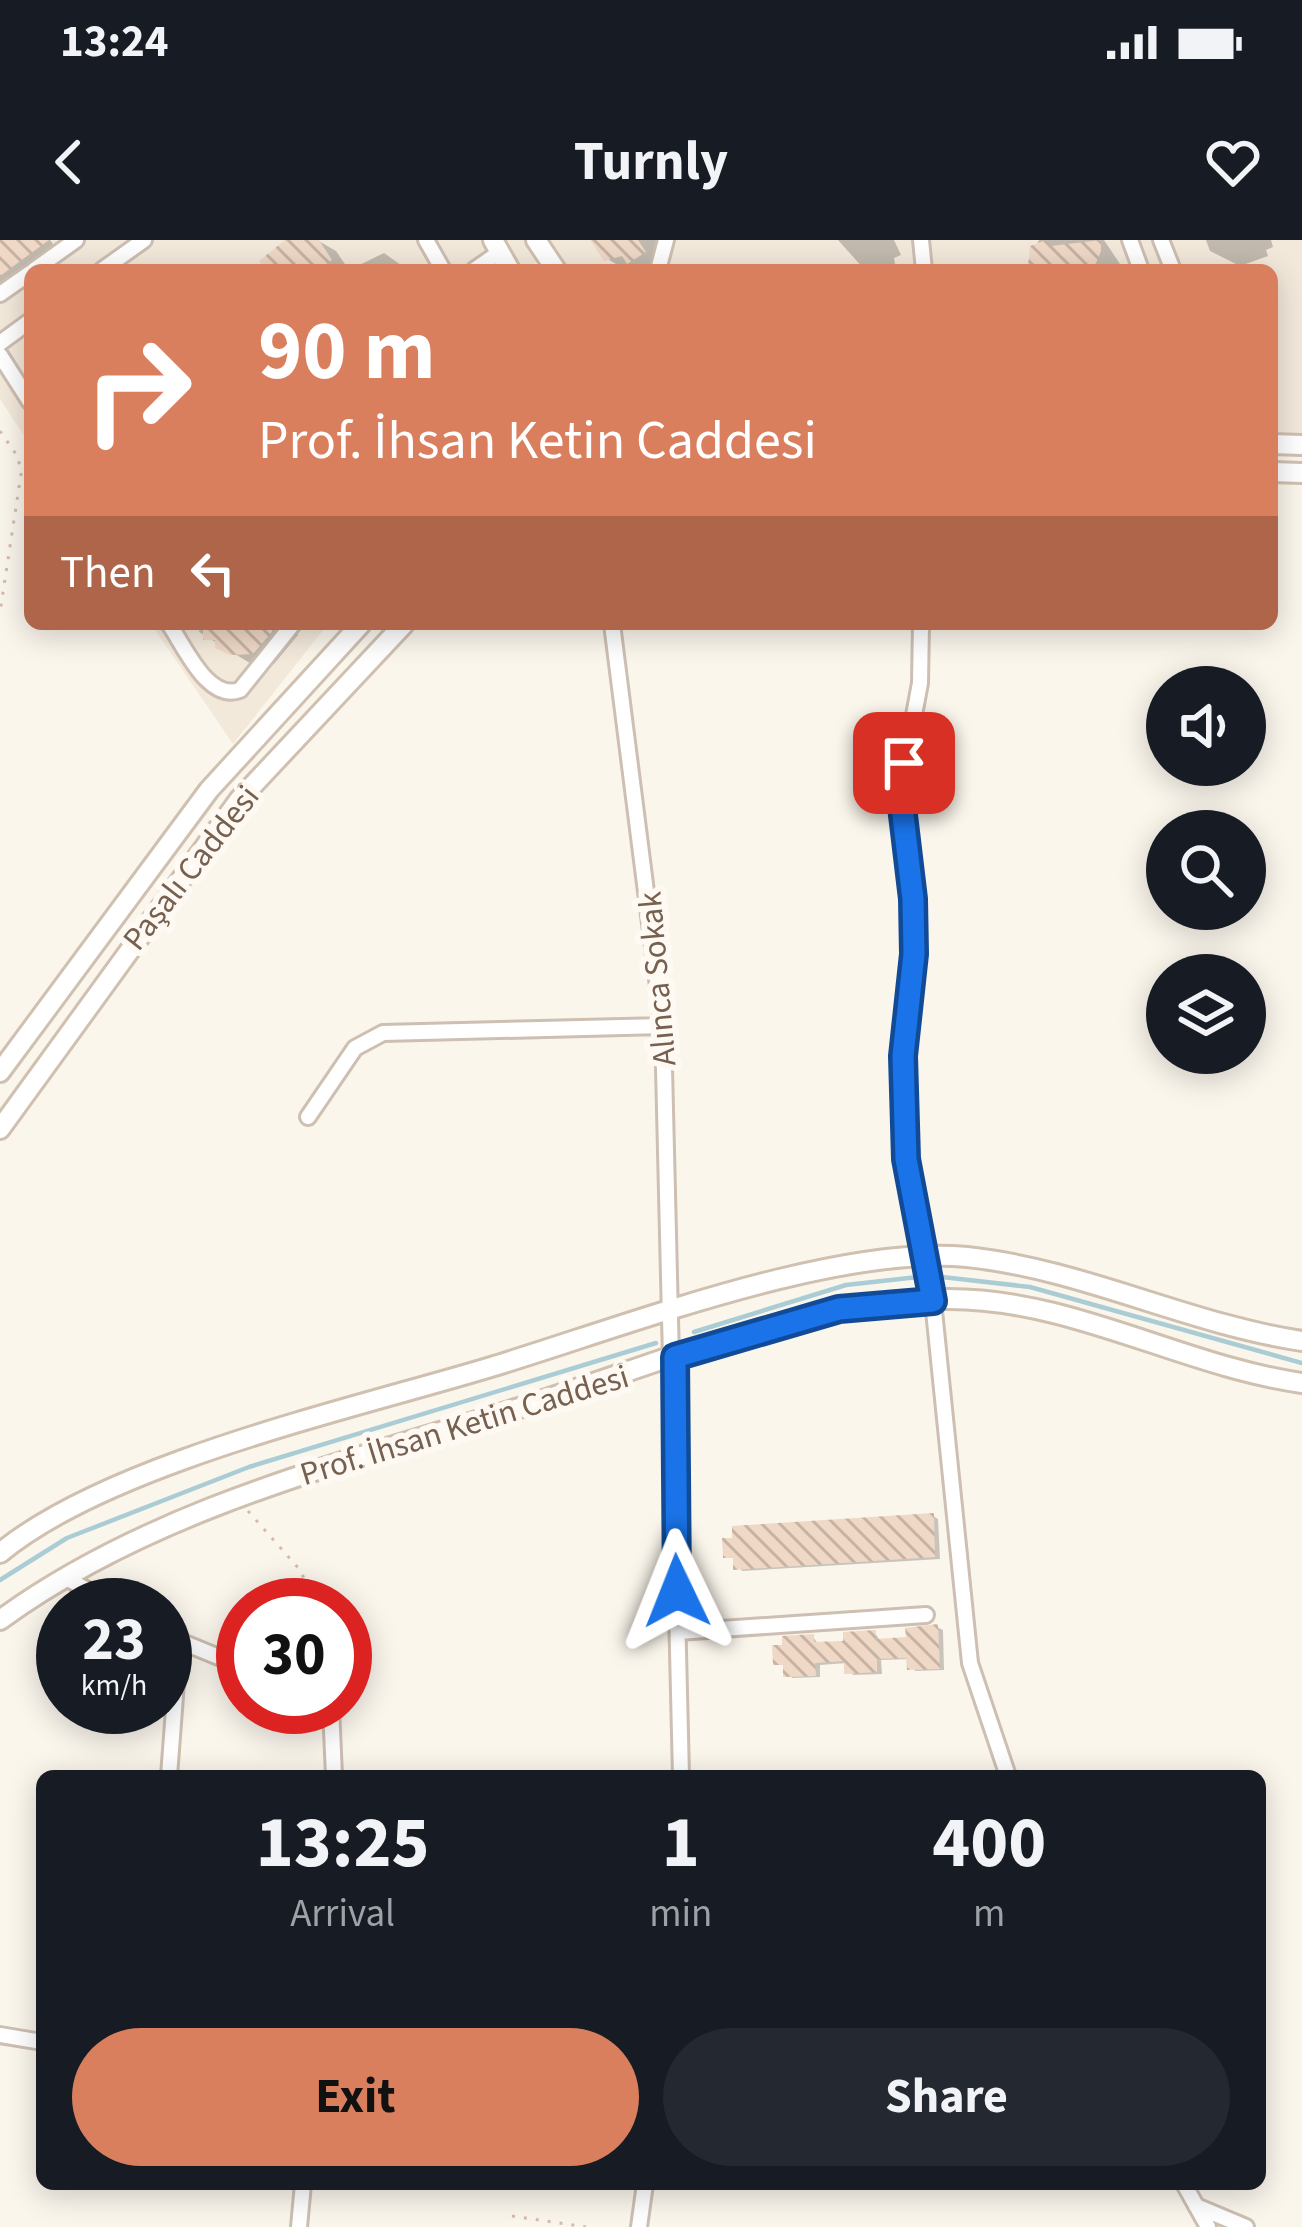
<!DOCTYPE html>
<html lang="en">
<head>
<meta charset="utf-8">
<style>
  body { margin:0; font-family:"Source Sans 3",sans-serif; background:#242831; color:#f1f3f6; height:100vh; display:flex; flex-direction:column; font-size:45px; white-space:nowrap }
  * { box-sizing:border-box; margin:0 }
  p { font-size:39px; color:#9ea1a6 }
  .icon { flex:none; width:66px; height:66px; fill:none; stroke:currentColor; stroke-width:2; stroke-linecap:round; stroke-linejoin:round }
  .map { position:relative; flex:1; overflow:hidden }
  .drawer { position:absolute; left:36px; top:1530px; width:1230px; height:420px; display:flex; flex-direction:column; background:#171b24; border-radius:18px; box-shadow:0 6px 30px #0003 }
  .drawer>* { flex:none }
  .banner { position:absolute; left:24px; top:24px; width:1254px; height:366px; border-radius:18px; box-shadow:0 6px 30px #0003; background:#da7f5d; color:#fff; overflow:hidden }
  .tools { position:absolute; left:1146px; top:426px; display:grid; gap:24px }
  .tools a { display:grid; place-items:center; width:120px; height:120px; border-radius:50%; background:#171b24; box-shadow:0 6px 30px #0003; font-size:60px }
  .speed { position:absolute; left:36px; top:1338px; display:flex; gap:24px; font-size:60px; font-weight:700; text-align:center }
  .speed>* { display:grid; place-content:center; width:156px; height:156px; border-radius:50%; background:#171b24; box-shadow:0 6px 30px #0003; line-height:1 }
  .speed small { font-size:30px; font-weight:400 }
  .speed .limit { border:18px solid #d22; background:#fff; color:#111 }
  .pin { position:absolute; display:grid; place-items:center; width:102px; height:102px; color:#fff; margin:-51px; border-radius:24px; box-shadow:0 6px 18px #0006 }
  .me { position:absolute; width:132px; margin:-66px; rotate:358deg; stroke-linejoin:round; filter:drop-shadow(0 0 9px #0008) }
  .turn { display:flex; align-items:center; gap:42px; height:252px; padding:0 36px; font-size:54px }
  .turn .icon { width:156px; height:156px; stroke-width:2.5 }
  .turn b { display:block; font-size:84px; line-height:102px }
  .then { display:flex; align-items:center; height:114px; padding:0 36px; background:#0003; gap:24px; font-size:45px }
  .eta { display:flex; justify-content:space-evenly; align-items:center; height:204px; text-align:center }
  .eta b { font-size:72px; font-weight:700; line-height:84px }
  .action { display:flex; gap:24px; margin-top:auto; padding:24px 36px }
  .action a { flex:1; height:138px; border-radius:72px; background:#da7f5d; color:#111; font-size:48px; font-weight:700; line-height:138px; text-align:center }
  .action a+a { background:#242831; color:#f1f3f6 }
  .status { display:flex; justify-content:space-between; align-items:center; height:84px; padding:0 60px; background:#171b24; direction:ltr }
  .status svg { height:33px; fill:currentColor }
  header { display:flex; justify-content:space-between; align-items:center; height:156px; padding:0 36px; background:#171b24; font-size:54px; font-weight:700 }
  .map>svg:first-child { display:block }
  .residential { fill:#f3e9db }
  .shadow { fill:#0003 }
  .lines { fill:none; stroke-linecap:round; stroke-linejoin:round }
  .stream { stroke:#a9ccd5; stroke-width:4.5 }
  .building { fill:url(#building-back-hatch) }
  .street-casing { stroke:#cdbfb2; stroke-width:20 }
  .secondary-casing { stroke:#d0c0b0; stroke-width:24 }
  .path { stroke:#d4bca9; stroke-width:3; stroke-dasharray:3 9; stroke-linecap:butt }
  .street { stroke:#fff; stroke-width:14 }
  .secondary { stroke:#fff; stroke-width:18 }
  .route-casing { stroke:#114b97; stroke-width:30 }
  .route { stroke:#1a73e8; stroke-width:21 }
  .labels { text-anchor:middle; stroke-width:12; stroke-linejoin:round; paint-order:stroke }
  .street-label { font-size:33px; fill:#766050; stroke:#fefaf3 }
</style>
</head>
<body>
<div class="status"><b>13:24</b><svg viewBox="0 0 49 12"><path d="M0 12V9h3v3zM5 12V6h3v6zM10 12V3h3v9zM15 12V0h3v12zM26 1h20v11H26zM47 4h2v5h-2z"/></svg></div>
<header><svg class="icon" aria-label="back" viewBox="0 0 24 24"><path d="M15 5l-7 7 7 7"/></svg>Turnly<svg class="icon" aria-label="heart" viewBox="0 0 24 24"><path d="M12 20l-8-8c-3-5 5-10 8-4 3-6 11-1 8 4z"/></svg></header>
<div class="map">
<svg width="1302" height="1987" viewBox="0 0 1302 1987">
  <defs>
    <pattern id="building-back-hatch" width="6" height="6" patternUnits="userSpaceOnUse" patternTransform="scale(3)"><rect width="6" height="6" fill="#efd8c6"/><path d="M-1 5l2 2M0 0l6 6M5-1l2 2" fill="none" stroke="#c6b3a3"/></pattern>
  </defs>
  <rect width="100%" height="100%" fill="#fbf6ec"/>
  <path class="residential" d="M 0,0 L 1302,0 L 1302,196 L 1272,194 L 1272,30 L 547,30 L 538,21 L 525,30 L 30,30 L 30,205 L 0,159 Z
    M 151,384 L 328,384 L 233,504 Z"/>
  <path class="shadow" d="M 5,0 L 50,0 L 62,16 L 0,50 L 0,3 Z
    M 294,0 L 317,0 L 336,11 L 349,30 L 384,13 L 408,30 L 270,30 Z
    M 594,0 L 663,0 L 655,30 L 626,30 L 606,18 Z
    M 838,0 L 894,0 L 901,15 L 894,18 L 896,30 L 865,30 Z
    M 1039,0 L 1104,0 L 1120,24 L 1116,30 L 1032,30 L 1028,22 Z
    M 1206,0 L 1271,0 L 1273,7 L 1266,10 L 1268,16 L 1240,26 L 1210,11 Z
    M 201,384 L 295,384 L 298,395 L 274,424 L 253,425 L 199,392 Z
    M 933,1276 L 938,1279 L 940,1319 L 742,1331 L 736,1319 L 726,1316 Z
    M 937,1387 L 943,1390 L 944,1430 L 915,1431 L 910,1419 L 881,1420 L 882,1434 L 853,1435 L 847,1423 L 820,1425 L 820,1437 L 792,1438 L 786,1426 L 776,1423 L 813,1397 L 819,1405 L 846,1404 L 875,1393 L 881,1402 L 909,1400 Z"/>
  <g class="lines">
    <path class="stream" d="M 942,1037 L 1030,1047 L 1302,1123
      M 694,1092 L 846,1045 L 918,1037
      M 0,1340 L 67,1298 L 249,1227 L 656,1103"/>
  </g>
  <path class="building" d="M 0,0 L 49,0 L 0,36 Z
    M 285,0 L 319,0 L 332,20 L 318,30 L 266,30 L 259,21 Z
    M 590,0 L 638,0 L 646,12 L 627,24 L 622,16 L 604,21 Z
    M 1046,0 L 1051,6 L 1101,0 L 1101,11 L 1093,30 L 1028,30 L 1030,6 Z
    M 203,384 L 272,384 L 272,392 L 253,414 L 230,415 L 215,408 L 215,400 L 203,400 Z
    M 934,1273 L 935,1317 L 733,1330 L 733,1318 L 723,1318 L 722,1298 L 732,1298 L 732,1286 Z
    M 938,1384 L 940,1429 L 907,1430 L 906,1418 L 877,1419 L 877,1432 L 844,1434 L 844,1421 L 815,1423 L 816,1436 L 783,1437 L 783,1425 L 773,1425 L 772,1405 L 782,1405 L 782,1396 L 814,1394 L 814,1402 L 843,1401 L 843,1392 L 876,1390 L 876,1399 L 906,1397 L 905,1388 Z"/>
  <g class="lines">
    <defs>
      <path id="street" d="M 426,0 L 443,30
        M 921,0 L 924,30
        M 1130,0 L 1141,30
        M 1161,0 L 1173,30
        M 34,30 L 76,0
        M 102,30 L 144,0
        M 474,30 L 500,12
        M 658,30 L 666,0
        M 0,54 L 30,33
        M 0,103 L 30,81
        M 0,115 L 30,162
        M 169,384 C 185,407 208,462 240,450 L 293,384
        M 612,384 L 663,786 L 681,1536
        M 921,384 L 920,443 L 900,550 L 913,659 L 914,714 L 903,816 L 906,919 L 933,1061 L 970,1423 L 1008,1536
        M 308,877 L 355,808 L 383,793 L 663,786
        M 68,1339 L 114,1365
        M 678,1392 L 926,1375
        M 165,1395 L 243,1427
        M 331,1467 L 334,1536
        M 169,1536 L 179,1403
        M 0,1795 L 42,1802
        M 1184,1944 L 1208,1987
        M 1196,1966 L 1246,1987
        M 299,1987 L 303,1944
        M 639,1987 L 645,1944"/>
      <path id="secondary" d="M 493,0 L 510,30
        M 536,0 L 556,30
        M 1272,204 L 1302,205
        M 1272,232 L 1302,233
        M 0,832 L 209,550 L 361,384
        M 0,889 L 239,560 L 404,384
        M 0,1313 C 109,1223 352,1169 491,1127 C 620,1088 836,1004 967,1017 C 1082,1029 1188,1084 1302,1101
        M 0,1380 C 152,1269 343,1223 519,1168 C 658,1124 802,1060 949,1059 C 1073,1059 1182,1126 1302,1143"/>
    </defs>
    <use href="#street" class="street-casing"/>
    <use href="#secondary" class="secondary-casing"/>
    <path class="path" d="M 0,191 L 18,217 L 21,234 L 0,372
      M 248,1271 L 300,1330 L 317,1365
      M 512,1976 L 586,1987"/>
    <use href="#street" class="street"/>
    <use href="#secondary" class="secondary"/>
  </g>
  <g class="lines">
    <defs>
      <path id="route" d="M 677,1351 L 675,1117 L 839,1069 L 933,1061 L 906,919 L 903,816 L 914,714 L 913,659 L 900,550 L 904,523"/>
    </defs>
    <use href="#route" class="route-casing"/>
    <use href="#route" class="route"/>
  </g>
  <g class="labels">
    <g class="street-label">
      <text transform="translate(190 627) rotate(-52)" y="12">Paşalı Caddesi</text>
      <text transform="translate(656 739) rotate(-95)" y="12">Alınca Sokak</text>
      <text transform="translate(464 1184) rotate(-17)" y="12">Prof. İhsan Ketin Caddesi</text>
    </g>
  </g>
</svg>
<div class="tools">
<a><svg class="icon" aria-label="sound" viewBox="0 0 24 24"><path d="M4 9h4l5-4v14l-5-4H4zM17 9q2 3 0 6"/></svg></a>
<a><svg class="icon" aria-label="search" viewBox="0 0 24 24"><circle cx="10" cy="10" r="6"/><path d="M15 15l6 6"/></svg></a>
<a><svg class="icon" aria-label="layers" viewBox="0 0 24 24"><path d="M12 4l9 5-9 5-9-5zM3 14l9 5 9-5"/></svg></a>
</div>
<div class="speed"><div>23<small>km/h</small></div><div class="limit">30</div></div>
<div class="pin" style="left:904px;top:523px;background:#d93025"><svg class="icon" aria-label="arrive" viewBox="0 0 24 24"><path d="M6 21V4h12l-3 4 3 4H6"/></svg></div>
<svg class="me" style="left:677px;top:1351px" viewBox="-20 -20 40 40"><path d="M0-17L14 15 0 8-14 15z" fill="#1a73e8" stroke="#fff" stroke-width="4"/></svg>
<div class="banner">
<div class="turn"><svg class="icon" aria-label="right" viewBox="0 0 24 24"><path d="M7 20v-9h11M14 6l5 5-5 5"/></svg><div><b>90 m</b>Prof. İhsan Ketin Caddesi</div></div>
<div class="then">Then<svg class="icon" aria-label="left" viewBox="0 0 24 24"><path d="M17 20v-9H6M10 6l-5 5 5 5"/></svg></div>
</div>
<section class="drawer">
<div class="eta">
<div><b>13:25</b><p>Arrival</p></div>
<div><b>1</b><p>min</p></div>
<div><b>400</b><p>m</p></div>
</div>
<div class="action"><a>Exit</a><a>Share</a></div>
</section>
</div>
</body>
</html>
